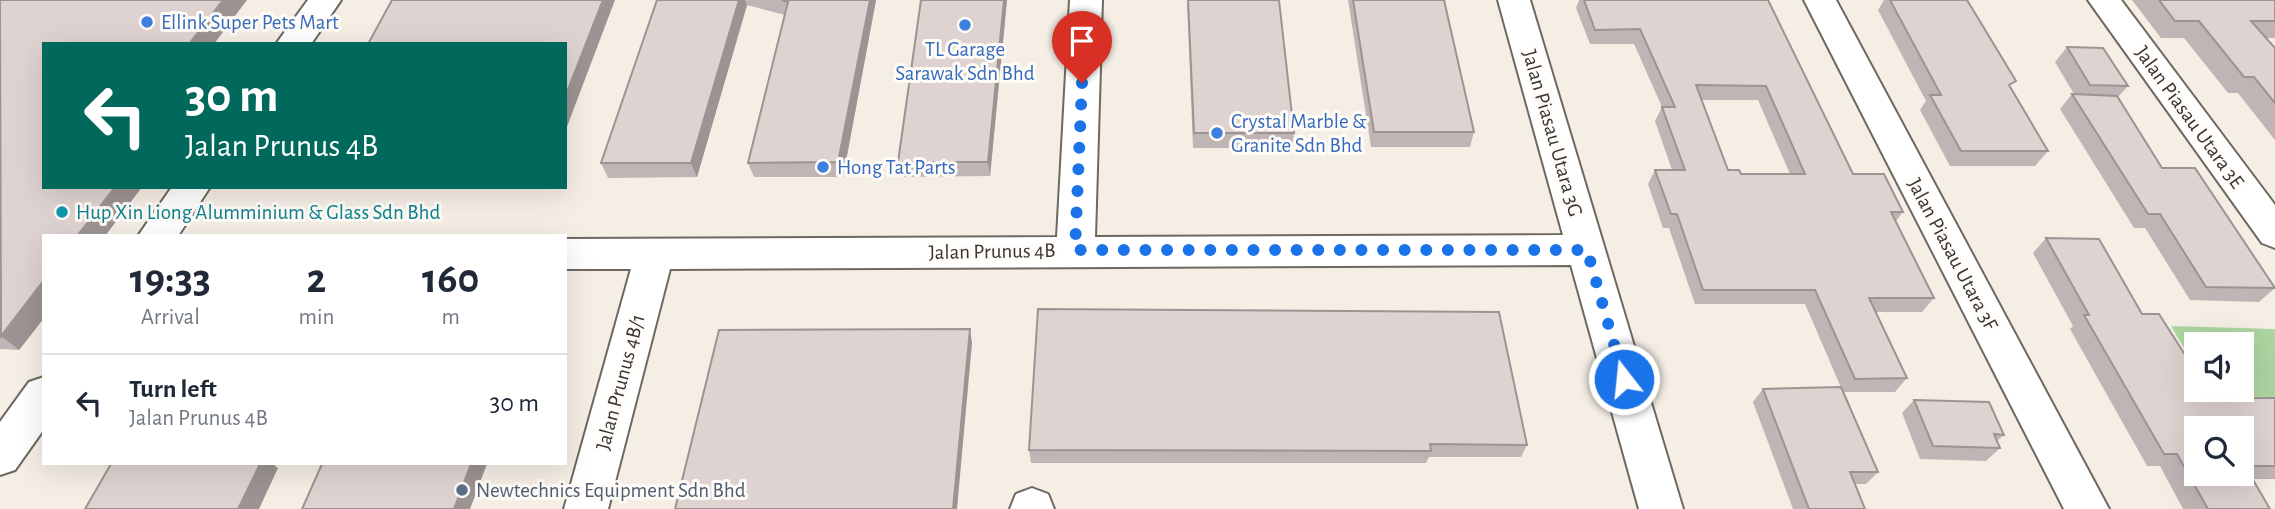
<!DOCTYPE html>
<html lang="en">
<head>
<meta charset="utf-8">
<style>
  body { margin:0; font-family:"Alegreya Sans",sans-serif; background:#f6f6f7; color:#1f2937; height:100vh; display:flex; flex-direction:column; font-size:26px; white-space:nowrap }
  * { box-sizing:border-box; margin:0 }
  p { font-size:23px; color:#747a83 }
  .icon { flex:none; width:38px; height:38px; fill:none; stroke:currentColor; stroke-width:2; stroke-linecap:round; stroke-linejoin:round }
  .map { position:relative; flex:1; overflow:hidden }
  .drawer { position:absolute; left:42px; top:234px; width:525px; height:231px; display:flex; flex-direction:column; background:#fff; border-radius:0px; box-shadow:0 7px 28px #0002 }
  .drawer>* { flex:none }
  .top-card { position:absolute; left:42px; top:42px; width:525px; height:147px; border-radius:0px; box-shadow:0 7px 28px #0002; background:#00695c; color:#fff; overflow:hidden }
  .buttons { position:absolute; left:2184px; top:332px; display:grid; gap:14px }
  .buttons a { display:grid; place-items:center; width:70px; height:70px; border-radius:0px; background:#fff; box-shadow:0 7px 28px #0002; font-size:35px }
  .pin { position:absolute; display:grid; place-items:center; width:60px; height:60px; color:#fff; margin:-72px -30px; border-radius:50% 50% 50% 0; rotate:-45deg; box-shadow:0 0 7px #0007 }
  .pin .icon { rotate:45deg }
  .me { position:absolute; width:77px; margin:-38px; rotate:344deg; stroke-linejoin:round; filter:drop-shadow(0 0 5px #0008) }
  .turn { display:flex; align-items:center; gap:24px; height:147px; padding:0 28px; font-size:32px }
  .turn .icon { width:91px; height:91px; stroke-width:2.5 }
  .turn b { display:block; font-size:49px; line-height:60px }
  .eta { display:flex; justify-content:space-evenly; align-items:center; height:119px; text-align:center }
  .eta b { font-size:42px; font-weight:700; line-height:49px }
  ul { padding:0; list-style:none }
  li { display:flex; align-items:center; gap:21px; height:98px; padding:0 28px; border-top:2px solid #e0e1e3 }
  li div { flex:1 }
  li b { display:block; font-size:26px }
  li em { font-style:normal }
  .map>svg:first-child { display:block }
  .green { fill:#acd5a1 }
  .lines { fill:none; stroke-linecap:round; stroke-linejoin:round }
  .minor-casing { stroke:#6e6860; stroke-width:4 }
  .minor { fill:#fff; fill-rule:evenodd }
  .wall { fill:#c0b5b4; fill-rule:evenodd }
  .shaded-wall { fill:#9c9492 }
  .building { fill:#dfd3d1; stroke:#9c9492; stroke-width:2; fill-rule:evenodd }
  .route { stroke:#1a73e8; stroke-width:12; stroke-dasharray:0 21.6 }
  .shop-dot { fill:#3f7fe0; stroke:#fffcf8; stroke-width:2.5 }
  .culture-dot { fill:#0f9aa8; stroke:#fffcf8; stroke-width:2.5 }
  .service-dot { fill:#5c6f8a; stroke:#fffcf8; stroke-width:2.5 }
  .labels { text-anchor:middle; stroke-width:6; stroke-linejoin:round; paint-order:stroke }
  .shop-label { font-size:21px; fill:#366cbe; stroke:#fffcf8; text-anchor:start }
  .street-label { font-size:21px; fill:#373431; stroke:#fffcf8 }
  .culture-label { font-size:21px; fill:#0d838f; stroke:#fffcf8; text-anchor:start }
  .service-label { font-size:21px; fill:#4e5e75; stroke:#fffcf8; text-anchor:start }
</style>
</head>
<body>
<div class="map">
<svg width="2275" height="509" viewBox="0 0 2275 509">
  <rect width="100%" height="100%" fill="#f5eee5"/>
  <path class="green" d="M 2171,326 L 2275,329 L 2275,397 L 2213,396 L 2210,390 L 2242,390 L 2242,345 L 2196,345 L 2196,368 Z"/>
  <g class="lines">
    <defs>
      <path id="minor" d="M 308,0 L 341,0 L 311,44 L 276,44 Z
        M 1070,0 L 1102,0 L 1095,237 L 1563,235 L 1498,0 L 1530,0 L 1683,509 L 1639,509 L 1571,265 L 670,269 L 608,509 L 564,509 L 631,269 L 565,269 L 565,239 L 1057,237 Z
        M 1804,0 L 1836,0 L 2109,509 L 2064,509 Z
        M 2088,0 L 2121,0 L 2275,205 L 2275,248 L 2262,243 Z
        M 172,187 L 210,187 L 178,236 L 138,236 Z
        M 44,377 L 44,429 L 15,470 L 0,475 L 0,422 L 29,382 Z
        M 1032,488 L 1048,494 L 1054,509 L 1010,509 L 1016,494 Z"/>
    </defs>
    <use href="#minor" class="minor-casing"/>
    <use href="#minor" class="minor"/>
  </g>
  <path class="wall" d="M 0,0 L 44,187 L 142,187 L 105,236 L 44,236 L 44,318 L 19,350 L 0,349 Z
    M 657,0 L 876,0 L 843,177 L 754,177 L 748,163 L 785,15 L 747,5 L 697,177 L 608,178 L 601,163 Z
    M 921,0 L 1007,0 L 990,176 L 901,177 L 898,162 Z
    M 1187,0 L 1279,0 L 1294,133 L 1292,148 L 1193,148 Z
    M 1348,0 L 1444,0 L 1474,132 L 1470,147 L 1371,147 Z
    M 1579,0 L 1768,0 L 1853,174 L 1903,212 L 1896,221 L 1934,298 L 1922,312 L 1876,312 L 1907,378 L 1895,392 L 1843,392 L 1805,304 L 1695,304 L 1669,228 L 1663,228 L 1648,184 L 1655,170 L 1672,170 L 1655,121 L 1662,107 L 1634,44 L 1590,44 L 1576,8 ZM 1702,100 L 1758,100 L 1790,174 L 1741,174 L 1728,170 Z
    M 1884,0 L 1967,0 L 2011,88 L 2048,151 L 2035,166 L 1950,166 L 1920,110 L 1926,101 L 1878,10 Z
    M 2132,0 L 2275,0 L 2275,38 L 2266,38 L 2275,48 L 2275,140 L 2238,93 L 2228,93 L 2184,38 L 2161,38 Z
    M 2067,47 L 2128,86 L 2118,97 L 2162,168 L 2275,288 L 2259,302 L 2190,300 L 2145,228 L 2134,228 L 2060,109 L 2072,94 L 2074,94 L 2055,62 Z
    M 2046,238 L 2142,314 L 2213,398 L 2275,398 L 2275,479 L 2252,479 L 2270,509 L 2183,509 L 2160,466 L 2147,466 L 2070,329 L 2073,326 L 2033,253 Z
    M 1038,309 L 1527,445 L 1521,457 L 1429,457 L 1426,463 L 1031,463 L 1029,450 Z
    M 1763,389 L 1878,472 L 1866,484 L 1855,484 L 1865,509 L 1793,509 L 1753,402 Z
    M 1914,400 L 2004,435 L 1997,441 L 2000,448 L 1986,461 L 1920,459 L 1902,413 Z"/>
  <path class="shaded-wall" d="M 223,0 L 247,0 L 214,44 L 189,44 Z
    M 603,0 L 615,0 L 565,132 L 565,97 Z
    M 739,0 L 745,0 L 747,5 L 697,177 L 691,163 Z
    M 870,0 L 876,0 L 843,177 L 838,162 Z
    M 1004,0 L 1007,0 L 990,176 L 988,162 Z
    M 115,187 L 142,187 L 105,236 L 77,236 Z
    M 44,280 L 44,318 L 19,350 L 1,336 Z
    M 970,329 L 972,343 L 957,509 L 953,509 Z
    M 260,464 L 273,464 L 278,468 L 259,509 L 238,509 Z
    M 471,464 L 487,464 L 470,509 L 454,509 Z"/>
  <path class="building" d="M 0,0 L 223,0 L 189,44 L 44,44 L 44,187 L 115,187 L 77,236 L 44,236 L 44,280 L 1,336 Z
    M 392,0 L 603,0 L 565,97 L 565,44 L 368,44 Z
    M 657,0 L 739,0 L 691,163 L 601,163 Z
    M 782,0 L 870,0 L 838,162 L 748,163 L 788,2 Z
    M 921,0 L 1004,0 L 988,162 L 898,162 Z
    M 1188,0 L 1279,0 L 1294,133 L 1194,133 Z
    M 1353,0 L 1444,0 L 1474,132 L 1374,132 Z
    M 1584,0 L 1768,0 L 1853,174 L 1884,174 L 1903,212 L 1891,212 L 1934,298 L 1869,298 L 1907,378 L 1855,379 L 1815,290 L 1703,290 L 1677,214 L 1671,214 L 1655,170 L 1685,170 L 1662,107 L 1675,107 L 1640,29 L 1595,30 ZM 1696,85 L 1766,86 L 1805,174 L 1741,174 L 1739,170 L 1728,170 Z
    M 1890,0 L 1967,0 L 2016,81 L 2009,85 L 2048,151 L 1961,151 L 1930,95 L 1941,95 Z
    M 2159,0 L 2275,0 L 2275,21 L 2251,21 L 2275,48 L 2275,103 L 2254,77 L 2244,77 L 2199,21 L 2175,21 Z
    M 2067,47 L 2103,48 L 2128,86 L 2090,85 Z
    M 2072,94 L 2117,96 L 2162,168 L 2195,168 L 2275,288 L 2206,287 L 2160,214 L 2148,214 Z
    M 2046,238 L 2099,239 L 2142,314 L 2159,314 L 2196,372 L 2196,390 L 2208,390 L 2213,398 L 2275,398 L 2275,466 L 2245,466 L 2270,509 L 2208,509 L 2177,454 L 2164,454 L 2084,315 L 2089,315 ZM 2196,429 L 2242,429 L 2242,474 L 2196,474 Z
    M 1038,309 L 1499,312 L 1527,445 L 1430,444 L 1431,451 L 1029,450 Z
    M 970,329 L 953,509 L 675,509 L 719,330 Z
    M 1841,387 L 1878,472 L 1850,472 L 1865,509 L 1809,509 L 1763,389 Z
    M 1914,400 L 1989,402 L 2004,435 L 1994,434 L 2000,448 L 1933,446 Z
    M 111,464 L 260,464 L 238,509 L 85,509 Z
    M 322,464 L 471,464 L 454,509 L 302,509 Z"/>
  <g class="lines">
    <path class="route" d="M 1082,83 L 1075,250 L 1587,250 L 1624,379"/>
  </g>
  <g class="shop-dot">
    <circle cx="147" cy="22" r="7"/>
    <circle cx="965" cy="25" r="7"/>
    <circle cx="1217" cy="133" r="7"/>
    <circle cx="823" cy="167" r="7"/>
  </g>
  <circle class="culture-dot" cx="62" cy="212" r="7"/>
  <circle class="service-dot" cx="462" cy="490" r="7"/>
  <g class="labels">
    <g class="shop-label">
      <text x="161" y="29">Ellink Super Pets Mart</text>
      <text x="965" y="56" text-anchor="middle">TL Garage<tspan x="965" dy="24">Sarawak Sdn Bhd</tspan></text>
      <text x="1231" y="128">Crystal Marble &amp;<tspan x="1231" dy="24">Granite Sdn Bhd</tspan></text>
      <text x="837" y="174">Hong Tat Parts</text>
    </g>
    <g class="street-label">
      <text transform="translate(2190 117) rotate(54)" y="7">Jalan Piasau Utara 3E</text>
      <text transform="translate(1553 133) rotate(74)" y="7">Jalan Piasau Utara 3G</text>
      <text transform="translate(992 251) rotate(-1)" y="7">Jalan Prunus 4B</text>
      <text transform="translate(1953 254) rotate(62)" y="7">Jalan Piasau Utara 3F</text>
      <text transform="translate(620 382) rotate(-75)" y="7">Jalan Prunus 4B/1</text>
    </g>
    <g class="culture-label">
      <text x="76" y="219">Hup Xin Liong Alumminium &amp; Glass Sdn Bhd</text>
    </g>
    <g class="service-label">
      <text x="476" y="497">Newtechnics Equipment Sdn Bhd</text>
    </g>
  </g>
</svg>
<div class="buttons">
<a><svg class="icon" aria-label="sound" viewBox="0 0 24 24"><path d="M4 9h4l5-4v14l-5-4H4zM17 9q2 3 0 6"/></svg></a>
<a><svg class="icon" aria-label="search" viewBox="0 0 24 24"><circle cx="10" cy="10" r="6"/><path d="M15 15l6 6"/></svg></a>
</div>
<div class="pin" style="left:1082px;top:83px;background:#d93025"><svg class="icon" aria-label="arrive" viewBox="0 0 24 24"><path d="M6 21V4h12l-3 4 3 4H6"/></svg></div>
<svg class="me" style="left:1624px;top:379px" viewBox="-20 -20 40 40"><circle r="17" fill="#1a73e8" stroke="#fff" stroke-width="3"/><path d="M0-11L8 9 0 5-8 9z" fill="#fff"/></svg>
<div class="top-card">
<div class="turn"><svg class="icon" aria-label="left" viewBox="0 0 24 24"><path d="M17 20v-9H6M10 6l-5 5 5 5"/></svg><div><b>30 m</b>Jalan Prunus 4B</div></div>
</div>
<section class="drawer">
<div class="eta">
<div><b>19:33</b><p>Arrival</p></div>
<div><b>2</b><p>min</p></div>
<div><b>160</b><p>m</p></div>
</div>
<ul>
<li><svg class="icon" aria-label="left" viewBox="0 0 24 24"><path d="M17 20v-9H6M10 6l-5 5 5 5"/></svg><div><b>Turn left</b><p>Jalan Prunus 4B</p></div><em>30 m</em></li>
</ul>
</section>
</div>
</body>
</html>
